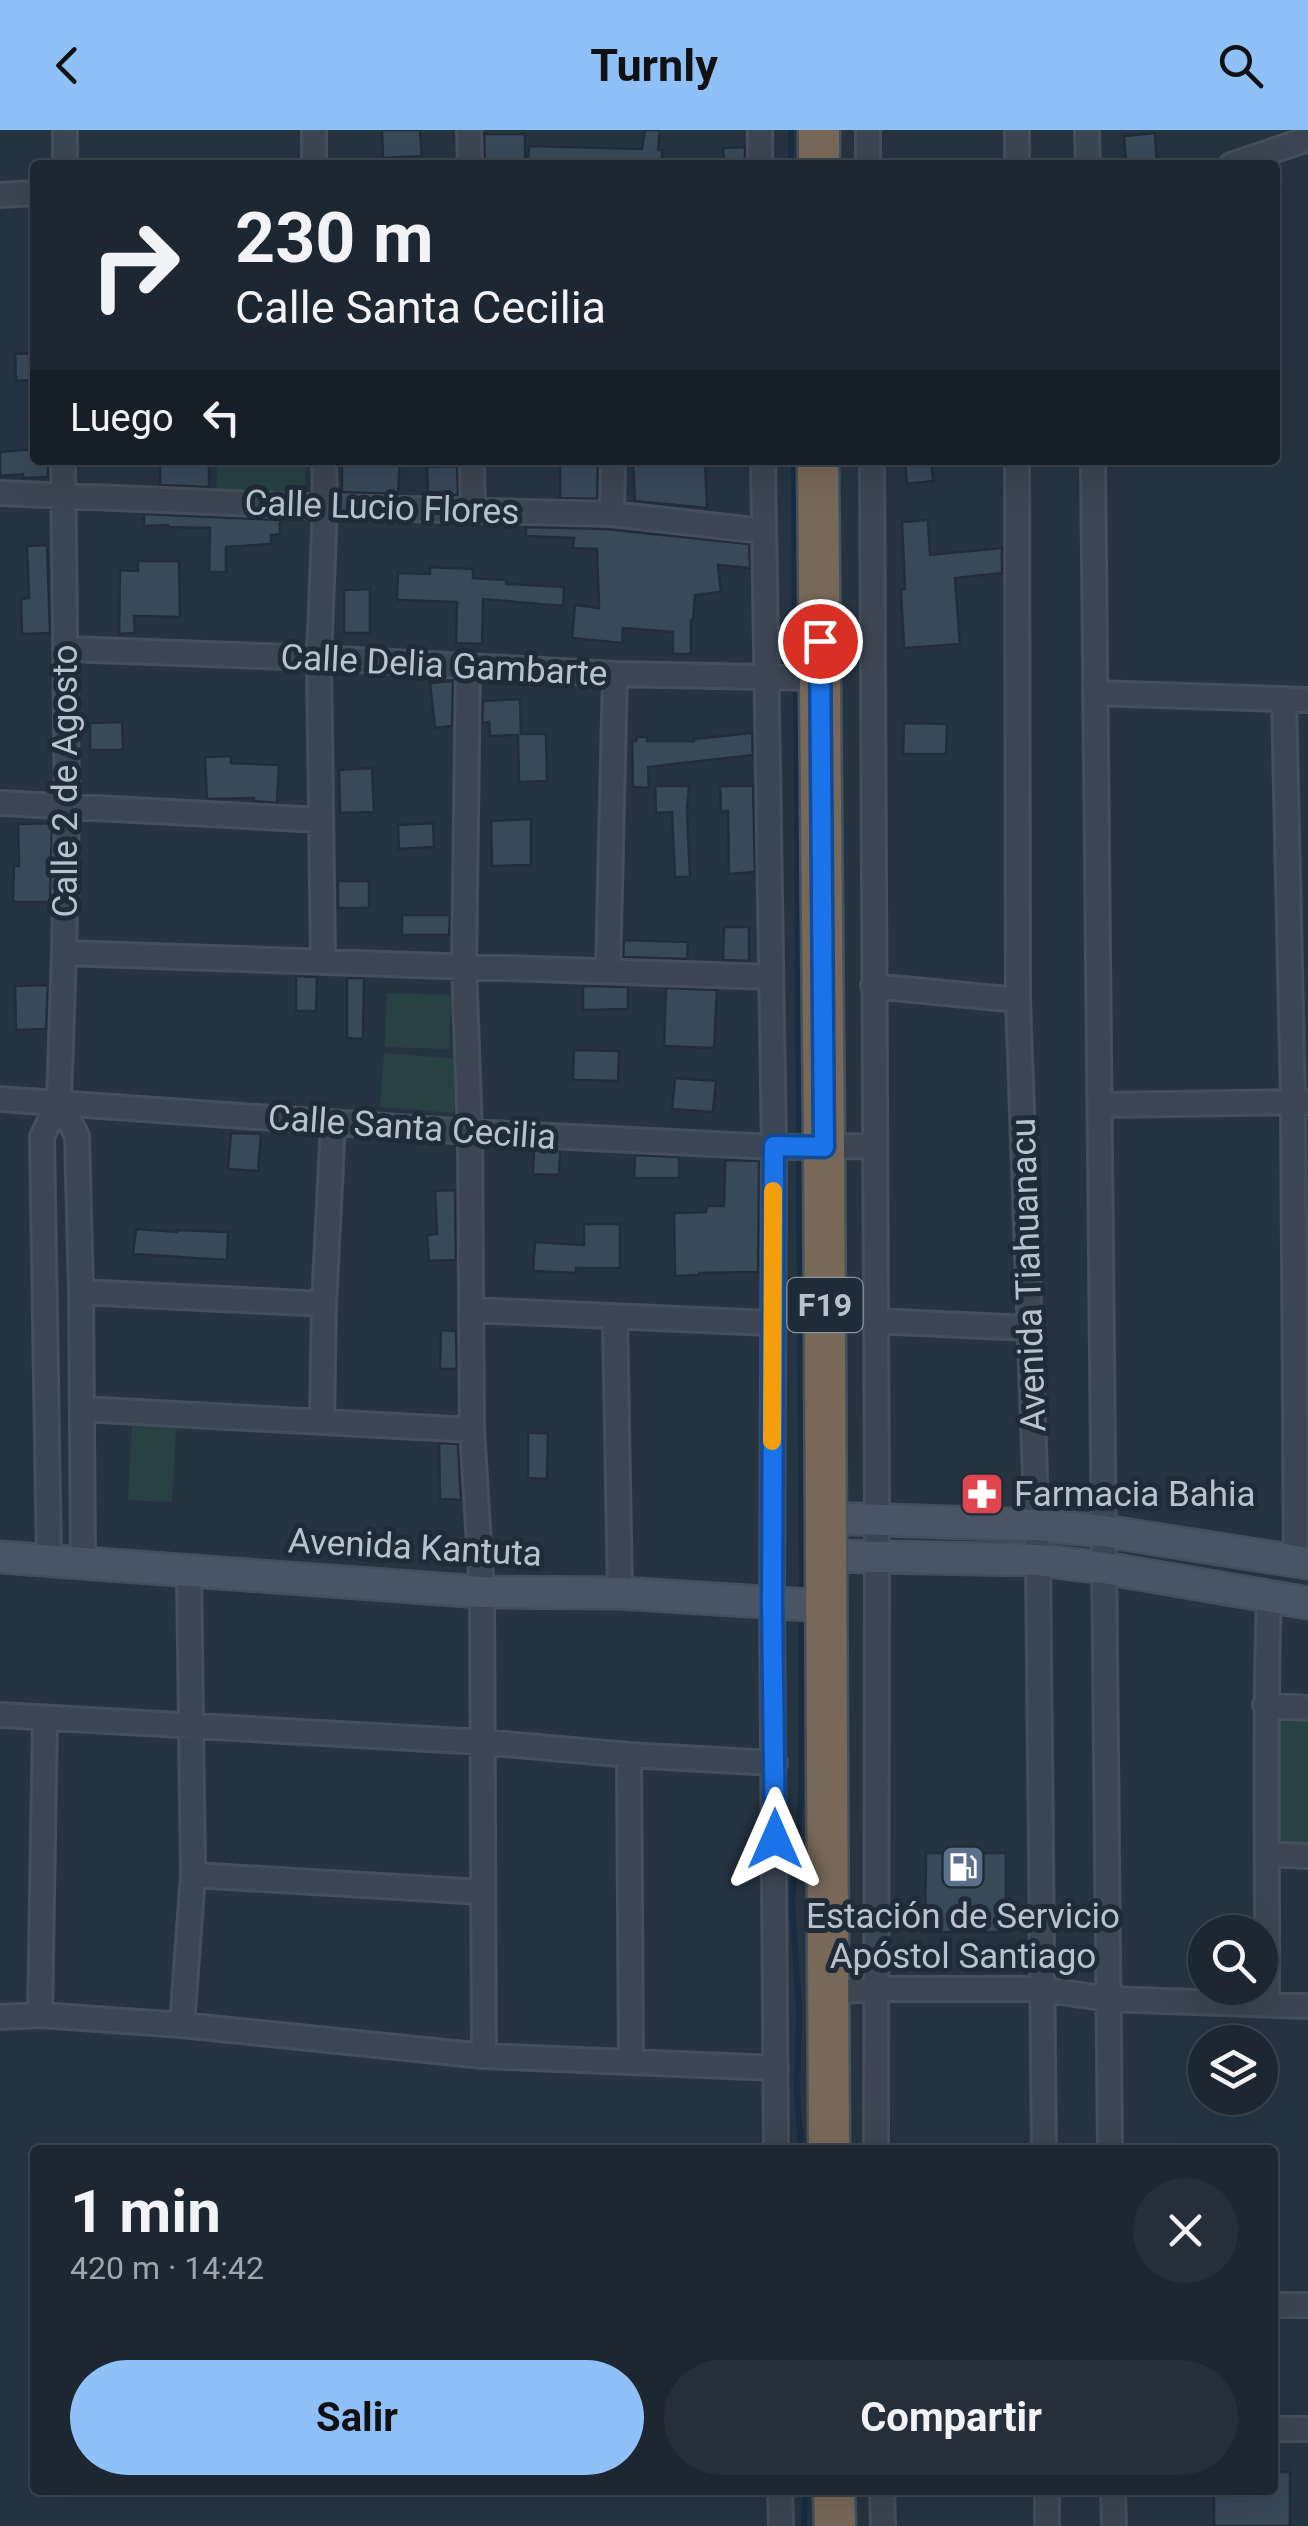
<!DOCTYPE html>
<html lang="es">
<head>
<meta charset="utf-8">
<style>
  body { margin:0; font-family:Roboto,sans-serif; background:#252f3a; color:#f1f3f6; height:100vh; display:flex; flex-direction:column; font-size:38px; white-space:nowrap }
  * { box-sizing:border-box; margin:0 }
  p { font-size:32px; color:#a0a5ac }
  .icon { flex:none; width:55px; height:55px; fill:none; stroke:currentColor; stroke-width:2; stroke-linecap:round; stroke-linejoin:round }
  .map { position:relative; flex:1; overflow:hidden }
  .side { position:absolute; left:30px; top:2015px; width:1248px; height:350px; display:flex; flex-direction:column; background:#1c2732; border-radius:10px; box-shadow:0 10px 40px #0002,0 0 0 2px #3a444d }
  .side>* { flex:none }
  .hud { position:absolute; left:30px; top:30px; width:1250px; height:305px; border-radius:10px; box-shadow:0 10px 40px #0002,0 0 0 2px #3a444d; background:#1c2732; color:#f1f3f6; overflow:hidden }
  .tools { position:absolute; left:1188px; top:1785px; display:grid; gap:20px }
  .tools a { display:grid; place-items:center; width:90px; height:90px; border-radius:50%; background:#1c2732; box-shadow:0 10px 40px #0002,0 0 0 2px #3a444d; font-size:50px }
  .pin { position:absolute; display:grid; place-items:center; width:85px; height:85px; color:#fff; margin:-42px; border:5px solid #fff; border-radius:50%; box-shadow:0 2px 10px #0007 }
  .me { position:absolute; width:110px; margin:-55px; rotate:0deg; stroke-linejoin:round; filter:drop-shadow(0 0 8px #0008) }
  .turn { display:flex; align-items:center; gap:35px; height:210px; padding:0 40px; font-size:45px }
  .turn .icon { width:130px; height:130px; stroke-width:2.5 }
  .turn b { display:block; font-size:70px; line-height:85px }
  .then { display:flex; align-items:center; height:95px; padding:0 40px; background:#0003; gap:20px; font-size:38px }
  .round { display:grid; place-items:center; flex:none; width:105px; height:105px; border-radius:52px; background:#252f3a }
  .headline { display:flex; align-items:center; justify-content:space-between; height:170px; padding:0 40px }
  h1 { font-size:60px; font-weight:700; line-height:75px }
  .primary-button { display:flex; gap:20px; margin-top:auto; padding:20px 40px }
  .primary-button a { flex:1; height:115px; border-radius:60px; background:#90c0f8; color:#111; font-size:40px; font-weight:700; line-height:115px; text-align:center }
  .primary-button a+a { background:#252f3a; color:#f1f3f6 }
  header { display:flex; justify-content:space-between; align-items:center; height:130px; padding:0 40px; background:#90c0f8; color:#111; font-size:45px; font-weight:700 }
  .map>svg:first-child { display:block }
  .green { fill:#284243 }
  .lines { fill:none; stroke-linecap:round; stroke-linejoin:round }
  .stream { stroke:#192c40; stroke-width:6 }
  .building { fill:#384958; stroke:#212d39; stroke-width:2.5 }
  .street-casing { stroke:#444f5b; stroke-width:28 }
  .secondary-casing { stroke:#444f5b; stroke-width:35 }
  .highway-casing { stroke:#45515c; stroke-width:45 }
  .street { stroke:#3b4652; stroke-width:22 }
  .secondary { stroke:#495565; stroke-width:30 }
  .highway { stroke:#786858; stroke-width:40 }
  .route-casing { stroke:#114b97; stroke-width:25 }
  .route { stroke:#1a73e8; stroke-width:18 }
  .slow { stroke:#f59e0b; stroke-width:18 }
  .labels { text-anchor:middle; stroke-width:10; stroke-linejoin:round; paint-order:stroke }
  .shield { fill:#1f2b37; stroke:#8a949f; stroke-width:2.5 }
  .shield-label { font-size:32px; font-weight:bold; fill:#b8c1cc }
  .street-label { font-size:35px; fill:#b8c1cc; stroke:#1f2b37 }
  .poi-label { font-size:35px; fill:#b8c1cc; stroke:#1f2b37; text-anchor:start }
</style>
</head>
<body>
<header><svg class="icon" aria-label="back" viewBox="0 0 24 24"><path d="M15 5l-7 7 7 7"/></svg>Turnly<svg class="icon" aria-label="search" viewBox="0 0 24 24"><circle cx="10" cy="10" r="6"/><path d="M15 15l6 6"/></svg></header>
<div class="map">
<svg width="1308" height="2396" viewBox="0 0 1308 2396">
  <rect width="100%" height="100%" fill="#263442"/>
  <path class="green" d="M 217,330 L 305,330 L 305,369 L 216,370 Z
    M 387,863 L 451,865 L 449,919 L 385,917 Z
    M 384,923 L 459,929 L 454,983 L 380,977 Z
    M 132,1295 L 176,1297 L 172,1372 L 128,1370 Z
    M 1284,1589 L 1308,1590 L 1308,1719 L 1283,1718 L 1276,1712 L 1275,1595 Z
    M 561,2360 L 713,2360 L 713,2367 L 561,2367 Z"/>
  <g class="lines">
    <path class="stream" d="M 791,0 L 791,35
      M 794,330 L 795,531
      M 796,565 L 799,1000
      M 799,1033 L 802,1457
      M 801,2020 L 797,1961 L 799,1881 L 792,1771 L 801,1667 L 801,1493
      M 804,2396 L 805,2360"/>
  </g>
  <path class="building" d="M 382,0 L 420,0 L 422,26 L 383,28 Z
    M 645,0 L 660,0 L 658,20 L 662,20 L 662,35 L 528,35 L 529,16 L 642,19 Z
    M 1155,3 L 1157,35 L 1126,35 L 1124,6 Z
    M 484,4 L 525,4 L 525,31 L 485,32 Z
    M 745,17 L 745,35 L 724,35 L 723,18 Z
    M 35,223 L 35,250 L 16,251 L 15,224 Z
    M 35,319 L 35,330 L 48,330 L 48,347 L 23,348 L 23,344 L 0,346 L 0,322 Z
    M 160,330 L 209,330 L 209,357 L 160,355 Z
    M 342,330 L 400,330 L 398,364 L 342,362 Z
    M 560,330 L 598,330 L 597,369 L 560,368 Z
    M 633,330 L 705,330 L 707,378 L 635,371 Z
    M 905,330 L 931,330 L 933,351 L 907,354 Z
    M 457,336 L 458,365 L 428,364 L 427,337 Z
    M 144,384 L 280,390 L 280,404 L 271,405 L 271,414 L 226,417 L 226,442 L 209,442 L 210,398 L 168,397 L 168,395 L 144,396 Z
    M 928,390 L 930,425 L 1002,418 L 1002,443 L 955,448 L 960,514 L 904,518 L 901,460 L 905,459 L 902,392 Z
    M 526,397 L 605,399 L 749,414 L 750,438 L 718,435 L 721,462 L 695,465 L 693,490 L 691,490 L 691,524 L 673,524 L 673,502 L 623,498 L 622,513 L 572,508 L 575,475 L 599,478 L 597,419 L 573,418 L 574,408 L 526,406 Z
    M 47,415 L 50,503 L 22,504 L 21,469 L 29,468 L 27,416 Z
    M 138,431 L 179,431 L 180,487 L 134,486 L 135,503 L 119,504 L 120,440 L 138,441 Z
    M 430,437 L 473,439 L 473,448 L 506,450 L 506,454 L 564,457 L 563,476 L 483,469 L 482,514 L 456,513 L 457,472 L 397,470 L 398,443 L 430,444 Z
    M 370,459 L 370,503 L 344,503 L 344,460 Z
    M 453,551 L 452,596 L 435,598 L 430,553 Z
    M 520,569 L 521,604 L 546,604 L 547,651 L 519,652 L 518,605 L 490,606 L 489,592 L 482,593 L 483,571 Z
    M 122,592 L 123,620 L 90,620 L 90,593 Z
    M 904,593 L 947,594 L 946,624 L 903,624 Z
    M 752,603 L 753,625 L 648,637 L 649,658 L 633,657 L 632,611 L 636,611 L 637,607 L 647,607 L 647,611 L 694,611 L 694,609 Z
    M 231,626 L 231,633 L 279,635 L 277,673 L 254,671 L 254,668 L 207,669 L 205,627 Z
    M 372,638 L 374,682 L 340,683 L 339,640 Z
    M 655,656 L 689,656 L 687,681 L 690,747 L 675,747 L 672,682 L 656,683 Z
    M 720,656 L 753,656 L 755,742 L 729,744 L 728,681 L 721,682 Z
    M 531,689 L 531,735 L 492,736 L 491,691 Z
    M 52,693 L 50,772 L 13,772 L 14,736 L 19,736 L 18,694 Z
    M 433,693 L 434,717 L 399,719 L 398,695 Z
    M 338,751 L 369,751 L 369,778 L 338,778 Z
    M 402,785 L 450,785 L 449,805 L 402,805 Z
    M 724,797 L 749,797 L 749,831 L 723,830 Z
    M 624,810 L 688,812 L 687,829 L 623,827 Z
    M 296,846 L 317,847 L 316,881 L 296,881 Z
    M 347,848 L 364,848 L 363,909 L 347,908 Z
    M 48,855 L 46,899 L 16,900 L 15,856 Z
    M 583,856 L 628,857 L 628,879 L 583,880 Z
    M 666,858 L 717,860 L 714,918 L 664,916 Z
    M 574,920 L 619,921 L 618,951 L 573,950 Z
    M 675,948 L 716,951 L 713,982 L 672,979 Z
    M 231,1003 L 261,1004 L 258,1041 L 228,1039 Z
    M 534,1020 L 560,1021 L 559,1045 L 533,1044 Z
    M 635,1025 L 679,1027 L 679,1048 L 634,1048 Z
    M 725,1030 L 759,1031 L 758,1142 L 699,1143 L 699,1145 L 675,1146 L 674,1083 L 706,1082 L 707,1076 L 724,1076 Z
    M 455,1060 L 456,1130 L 429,1131 L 427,1105 L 437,1104 L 435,1061 Z
    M 584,1094 L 620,1094 L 620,1138 L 576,1138 L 576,1143 L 533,1141 L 535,1112 L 584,1115 Z
    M 136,1099 L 177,1102 L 177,1100 L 228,1102 L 227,1130 L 133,1124 Z
    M 441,1200 L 456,1201 L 457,1239 L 440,1239 Z
    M 528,1303 L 548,1303 L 547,1349 L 528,1348 Z
    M 439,1313 L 458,1314 L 461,1370 L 440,1369 Z
    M 926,1723 L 1006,1723 L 1006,1802 L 925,1802 Z
    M 1272,2342 L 1290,2342 L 1290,2396 L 1214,2396 L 1214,2360 L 1272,2360 Z"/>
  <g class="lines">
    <defs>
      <path id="street" d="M 65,0 L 65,35
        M 314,0 L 314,35
        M 469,0 L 470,35
        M 760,0 L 760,35
        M 868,0 L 868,35
        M 1087,0 L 1088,35
        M 1017,35 L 1017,0
        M 1231,35 L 1308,9
        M 0,65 L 35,63
        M 472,330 L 473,379
        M 763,330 L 774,1017 L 772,1473 L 776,2020
        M 872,330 L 877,1390 L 876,2020
        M 1017,330 L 1018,870 L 1038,1430 L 1044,2020
        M 1093,330 L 1110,2020
        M 0,363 L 325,377 L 612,384 L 764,401
        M 612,384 L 613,330
        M 67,519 L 319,528 L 615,544 L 821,548
        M 468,536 L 464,837 L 470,1002 L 472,1300 L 482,1462 L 484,1926
        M 1095,563 L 1308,570
        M 1284,569 L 1293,972 L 1296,1431
        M 0,673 L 321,690
        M 64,823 L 770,847
        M 323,832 L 319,528 L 325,377 L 324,330
        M 608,841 L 615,544
        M 873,856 L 1018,870
        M 0,969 L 470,1002 L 774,1017 L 874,1016
        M 59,971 L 77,1006 L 81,1162 L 83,1432
        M 1101,975 L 1307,972
        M 81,1162 L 324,1174
        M 472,1180 L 772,1193
        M 615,1188 L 620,1463
        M 875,1191 L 1029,1198
        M 82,1279 L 472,1300
        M 322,1291 L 324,1174 L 333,994
        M 49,1429 L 42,1007 L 59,971 L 64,823 L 67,677 L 63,330
        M 1265,1575 L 1308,1578
        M 0,1585 L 483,1612 L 629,1625 L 775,1633
        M 629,1625 L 631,1931
        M 1268,1724 L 1308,1726
        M 193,1745 L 483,1762
        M 827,1862 L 875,1859 L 1042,1859 L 1108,1869 L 1308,1876
        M 1267,1874 C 1268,1738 1264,1603 1269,1467
        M 40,1885 L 45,1589
        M 0,1887 L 40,1885 L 182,1895 L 484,1926 L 776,1938
        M 182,1895 L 193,1745 L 189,1440
        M 1272,2175 L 1308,2175
        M 1272,2299 L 1308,2299
        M 780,2360 L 781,2396
        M 882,2360 L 883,2396
        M 1047,2360 L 1047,2396
        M 1113,2360 L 1114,2396"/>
      <path id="secondary" d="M 825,1388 L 1037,1395 L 1104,1401 L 1308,1433
        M 826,1426 L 1038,1430 L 1104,1438 L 1308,1473
        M 0,1427 L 482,1462 L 620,1463 L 827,1476"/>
      <path id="highway" d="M 819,0 L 819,35
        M 818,330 L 824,1017 L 829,2020
        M 834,2360 L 835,2396"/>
    </defs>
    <use href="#street" class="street-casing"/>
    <use href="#secondary" class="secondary-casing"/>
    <use href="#highway" class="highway-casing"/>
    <use href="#street" class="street"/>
    <use href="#secondary" class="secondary"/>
    <use href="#highway" class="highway"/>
  </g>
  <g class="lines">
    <defs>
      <path id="route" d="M 775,1709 L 772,1473 L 774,1016 L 824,1017 L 820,511"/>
    </defs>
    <use href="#route" class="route-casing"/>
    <use href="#route" class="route"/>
    <path class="slow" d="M 772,1311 L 773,1061"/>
  </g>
  <defs>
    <symbol id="pharmacy-square" viewBox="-11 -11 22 22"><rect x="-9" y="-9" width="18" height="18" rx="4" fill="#e0444e" stroke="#1f2b37"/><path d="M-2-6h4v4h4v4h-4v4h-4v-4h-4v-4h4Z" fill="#fff"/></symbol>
    <symbol id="fuel-square" viewBox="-11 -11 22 22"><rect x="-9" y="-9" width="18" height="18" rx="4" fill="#5c6f8a" stroke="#1f2b37"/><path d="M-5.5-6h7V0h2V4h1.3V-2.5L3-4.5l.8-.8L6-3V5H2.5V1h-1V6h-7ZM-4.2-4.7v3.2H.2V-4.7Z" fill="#fff"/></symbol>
  </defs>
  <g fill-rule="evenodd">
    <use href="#pharmacy-square" x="957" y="1339" width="50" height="50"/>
    <use href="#fuel-square" x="938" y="1712" width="50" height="50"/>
  </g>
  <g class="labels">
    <rect class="shield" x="787.5" y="1148" width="75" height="54" rx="8"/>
    <g class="shield-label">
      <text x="825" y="1186">F19</text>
    </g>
    <g class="street-label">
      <text transform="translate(382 377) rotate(2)" y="12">Calle Lucio Flores</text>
      <text transform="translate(444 535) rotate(3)" y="12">Calle Delia Gambarte</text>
      <text transform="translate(65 651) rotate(-90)" y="12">Calle 2 de Agosto</text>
      <text transform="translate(412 997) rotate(4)" y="12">Calle Santa Cecilia</text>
      <text transform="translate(1028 1145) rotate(-92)" y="12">Avenida Tiahuanacu</text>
      <text transform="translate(415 1417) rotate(3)" y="12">Avenida Kantuta</text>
    </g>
    <g class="poi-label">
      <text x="1014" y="1376">Farmacia Bahia</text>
      <text x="963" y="1798" text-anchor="middle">Estación de Servicio<tspan x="963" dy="40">Apóstol Santiago</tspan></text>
    </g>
  </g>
</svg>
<div class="tools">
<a><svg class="icon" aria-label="search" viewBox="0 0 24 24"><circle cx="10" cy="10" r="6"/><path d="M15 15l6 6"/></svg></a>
<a><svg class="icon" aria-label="layers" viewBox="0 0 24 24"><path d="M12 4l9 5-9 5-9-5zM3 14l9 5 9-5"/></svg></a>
</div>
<div class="pin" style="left:820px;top:511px;background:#d93025"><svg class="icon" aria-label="arrive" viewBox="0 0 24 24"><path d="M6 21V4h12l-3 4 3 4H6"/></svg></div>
<svg class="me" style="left:775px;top:1709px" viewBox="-20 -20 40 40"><path d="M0-17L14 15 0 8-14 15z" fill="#1a73e8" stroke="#fff" stroke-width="4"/></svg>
<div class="hud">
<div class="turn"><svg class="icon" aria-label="right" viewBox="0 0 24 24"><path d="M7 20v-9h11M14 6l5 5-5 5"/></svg><div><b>230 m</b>Calle Santa Cecilia</div></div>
<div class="then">Luego<svg class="icon" aria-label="left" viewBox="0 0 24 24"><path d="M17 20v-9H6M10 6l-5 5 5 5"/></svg></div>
</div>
<section class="side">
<div class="headline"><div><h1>1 min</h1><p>420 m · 14:42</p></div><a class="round"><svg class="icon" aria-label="close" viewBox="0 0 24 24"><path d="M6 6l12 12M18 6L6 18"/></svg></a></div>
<div class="primary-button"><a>Salir</a><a>Compartir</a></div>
</section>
</div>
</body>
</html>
